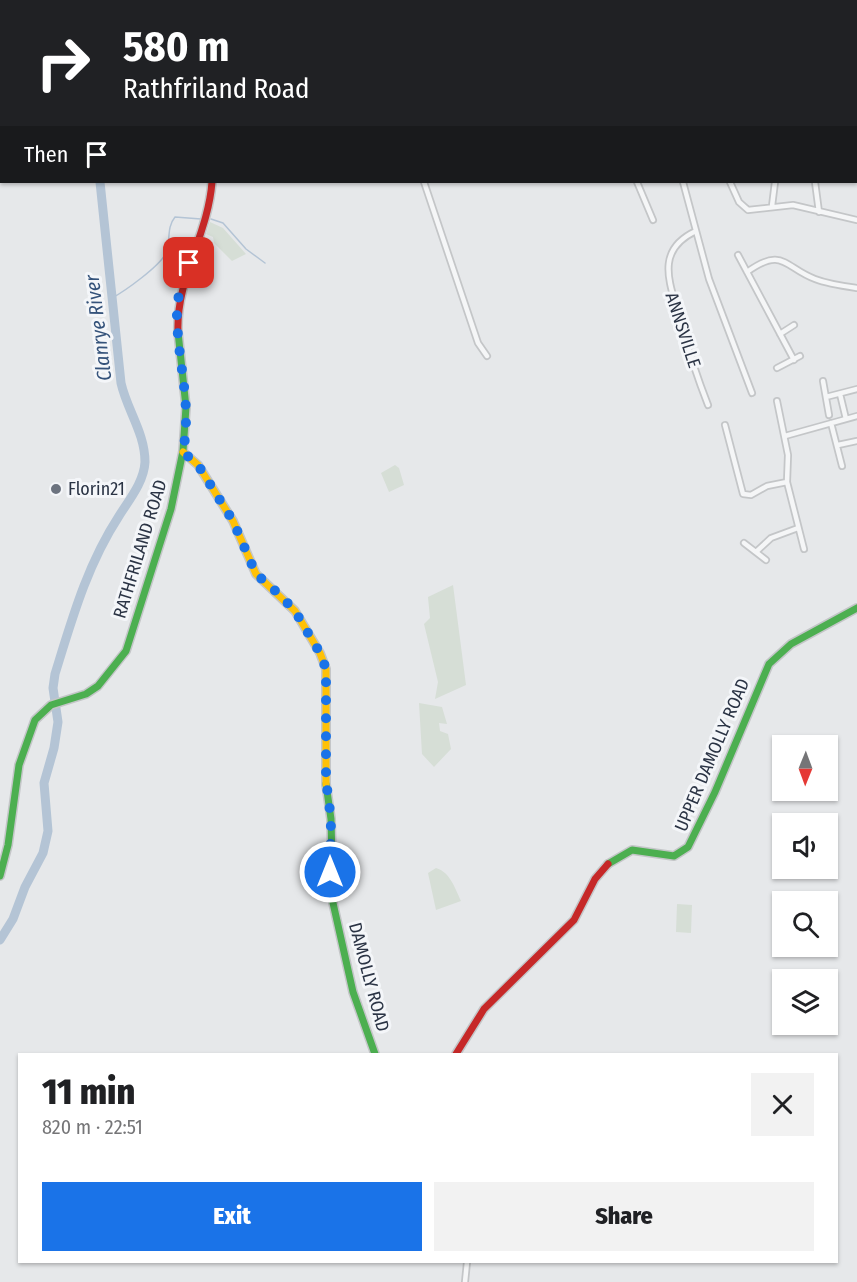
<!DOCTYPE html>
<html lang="en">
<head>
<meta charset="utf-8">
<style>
  body { margin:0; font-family:"Fira Sans Condensed",sans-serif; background:#f2f2f2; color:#202124; height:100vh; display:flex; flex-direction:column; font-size:22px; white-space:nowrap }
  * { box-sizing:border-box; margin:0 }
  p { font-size:20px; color:#757577 }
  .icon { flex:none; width:33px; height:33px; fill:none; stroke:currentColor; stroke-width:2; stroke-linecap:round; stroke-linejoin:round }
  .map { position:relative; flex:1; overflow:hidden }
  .drawer { position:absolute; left:18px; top:1053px; width:820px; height:210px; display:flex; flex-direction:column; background:#fff; border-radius:0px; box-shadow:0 2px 4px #0004 }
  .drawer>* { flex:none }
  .top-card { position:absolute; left:0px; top:0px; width:858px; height:183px; box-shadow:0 2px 4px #0004; background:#202124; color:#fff; overflow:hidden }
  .needle { width:39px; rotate:181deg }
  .tools { position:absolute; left:772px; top:735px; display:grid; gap:12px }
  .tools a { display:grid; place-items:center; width:66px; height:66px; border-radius:0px; background:#fff; box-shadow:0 2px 4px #0004; font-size:30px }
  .pin { position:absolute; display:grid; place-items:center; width:51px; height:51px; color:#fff; margin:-26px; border-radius:12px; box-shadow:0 3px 9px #0006 }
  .me { position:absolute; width:66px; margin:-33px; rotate:0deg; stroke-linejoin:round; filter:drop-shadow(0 0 4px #0008) }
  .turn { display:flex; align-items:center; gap:21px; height:126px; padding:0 24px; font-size:27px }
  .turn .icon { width:78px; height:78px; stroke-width:2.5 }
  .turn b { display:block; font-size:42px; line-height:51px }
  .then { display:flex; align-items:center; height:57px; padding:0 24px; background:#0003; gap:12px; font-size:22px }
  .round { display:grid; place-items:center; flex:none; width:63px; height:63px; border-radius:0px; background:#f2f2f2 }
  .headline { display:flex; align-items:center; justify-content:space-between; height:102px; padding:0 24px }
  h1 { font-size:36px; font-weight:800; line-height:45px }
  .primary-button { display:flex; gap:12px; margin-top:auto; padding:12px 24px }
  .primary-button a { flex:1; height:69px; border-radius:0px; background:#1a73e8; color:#fff; font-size:24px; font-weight:800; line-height:69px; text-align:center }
  .primary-button a+a { background:#f2f2f2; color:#202124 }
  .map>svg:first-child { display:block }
  .built { fill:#d4d7dd }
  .green { fill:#d6ded6 }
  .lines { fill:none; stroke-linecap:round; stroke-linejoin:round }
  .stream { stroke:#b4c4d5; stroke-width:1.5 }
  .river { stroke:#b4c4d5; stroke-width:9 }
  .street-casing { stroke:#c4c6c8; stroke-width:8 }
  .fast-casing { stroke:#c4c6c8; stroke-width:10 }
  .slow-casing { stroke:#c4c6c8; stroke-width:10 }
  .jam-casing { stroke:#c4c6c8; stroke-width:10 }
  .street { stroke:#f5f6f7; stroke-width:4.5 }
  .fast { stroke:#4caf50; stroke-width:7 }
  .slow { stroke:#ffc107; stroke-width:7 }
  .jam { stroke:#c62828; stroke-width:7 }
  .route { stroke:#1a73e8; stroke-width:10; stroke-dasharray:0 18 }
  .poi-dot { fill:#6c737f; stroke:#f4f6f9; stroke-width:2 }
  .labels { text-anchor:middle; stroke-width:6; stroke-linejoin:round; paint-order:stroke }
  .street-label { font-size:18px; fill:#2b3445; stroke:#f4f6f9 }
  .poi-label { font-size:18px; fill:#2b3445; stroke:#f4f6f9; text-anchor:start }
  .water-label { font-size:20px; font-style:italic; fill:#34527a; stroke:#f4f6f9 }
</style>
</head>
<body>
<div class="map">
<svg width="857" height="1282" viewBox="0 0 857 1282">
  <rect width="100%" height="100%" fill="#e6e8ea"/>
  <path class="built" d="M 546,0 L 664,0 L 659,2 Z"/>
  <path class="green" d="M 210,222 L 223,228 L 246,254 L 232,261 L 214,243 L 213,237 L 206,234 Z
    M 395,465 L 399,468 L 404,485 L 389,492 L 381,473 Z
    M 453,585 L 466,685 L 435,699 L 438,682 L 424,624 L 430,618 L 428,597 Z
    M 419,703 L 442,707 L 447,724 L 439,723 L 440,731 L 448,734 L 451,749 L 434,767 L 422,754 Z
    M 436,868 C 450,872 455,888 461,901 L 436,910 L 428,873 Z
    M 677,904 L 692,905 L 691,933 L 676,932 Z"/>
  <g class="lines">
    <path class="stream" d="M 211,219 L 223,223 L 246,249 L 265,263
      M 112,298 C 125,291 160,266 166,253 C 171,241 166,228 175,217 L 201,219"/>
    <path class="river" d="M 108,0 L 111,2
      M 0,940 L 13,919 L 25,887 L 43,853 L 48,831 L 44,783 L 54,748 L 58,722 L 53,688 L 55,674 C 72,619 87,565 119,516 C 129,500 144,482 145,462 C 145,433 127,410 121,383 L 100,182"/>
    <defs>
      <path id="street" d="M 370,0 L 371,2
        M 737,0 L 738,2
        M 349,2 L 349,0
        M 856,26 L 857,26
        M 424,182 L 478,343 L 487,356
        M 637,182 L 653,220
        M 683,182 L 709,279 L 752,393
        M 730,182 L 739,202 L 748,210 L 793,205 L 857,220
        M 815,182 L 819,212
        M 772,206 L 775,182
        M 696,231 C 653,251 671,285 680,320 C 688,349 697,377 708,405
        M 738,255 L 794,360
        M 747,272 C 783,246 785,268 815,279 C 828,284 843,286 857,288
        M 780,334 L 794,325
        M 777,368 L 800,356
        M 823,381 L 829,415
        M 840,394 L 846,419
        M 826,397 L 857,389
        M 831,423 L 842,466
        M 725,425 L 743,494 L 751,495 L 767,486 L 787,482 L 788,455 L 777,401
        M 785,436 L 857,416
        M 838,445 L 857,441
        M 787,482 L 804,549
        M 744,543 L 766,560
        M 756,552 L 771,538 L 798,528
        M 465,1282 L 467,1262"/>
      <path id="fast" d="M 499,0 L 506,2
        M 238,2 L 239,0
        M 326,784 L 331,819 L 333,903 L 353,992 L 375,1054
        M 608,864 L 632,850 L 674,856 L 688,847 L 715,792 L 769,664 L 791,644 L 857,608
        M 0,876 L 8,845 L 19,765 L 35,720 L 51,705 L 86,694 L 98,686 L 126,651 L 171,509 L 183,451 L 186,407 L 178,332"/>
      <path id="slow" d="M 704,2 L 706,0
        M 183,452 L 198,465 L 233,521 L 256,574 L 295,611 L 320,653 L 326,669 L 326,784"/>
      <path id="jam" d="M 178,332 C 176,278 208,235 212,182
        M 456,1054 L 484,1009 L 574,920 L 595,879 L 608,864"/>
    </defs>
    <use href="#street" class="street-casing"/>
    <use href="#fast" class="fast-casing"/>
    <use href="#slow" class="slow-casing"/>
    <use href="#jam" class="jam-casing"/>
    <use href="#street" class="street"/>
    <use href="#fast" class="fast"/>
    <use href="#slow" class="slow"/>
    <use href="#jam" class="jam"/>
  </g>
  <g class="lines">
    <path class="route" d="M 189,263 C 183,280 176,298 177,317 C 178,366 192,401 183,452 L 198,465 L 233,521 L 256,574 L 279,594 L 295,611 L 320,653 L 326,669 L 326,780 L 331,819 L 330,872"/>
  </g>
  <circle class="poi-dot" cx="56" cy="489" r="6"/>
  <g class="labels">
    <g class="street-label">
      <text transform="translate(683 330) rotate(72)" y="6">ANNSVILLE</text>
      <text transform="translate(140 549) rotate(-73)" y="6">RATHFRILAND ROAD</text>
      <text transform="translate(712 755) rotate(-67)" y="6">UPPER DAMOLLY ROAD</text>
      <text transform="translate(369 977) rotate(75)" y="6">DAMOLLY ROAD</text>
    </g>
    <g class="poi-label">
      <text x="68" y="495">Florin21</text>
    </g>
    <g class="water-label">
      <text transform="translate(98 328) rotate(-97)" y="7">Clanrye River</text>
    </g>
  </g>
</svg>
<div class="tools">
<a><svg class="needle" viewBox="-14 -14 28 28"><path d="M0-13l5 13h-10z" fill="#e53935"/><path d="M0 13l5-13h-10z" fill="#757577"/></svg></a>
<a><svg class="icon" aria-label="sound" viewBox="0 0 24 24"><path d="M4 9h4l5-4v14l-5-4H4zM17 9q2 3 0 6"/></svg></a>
<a><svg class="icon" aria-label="search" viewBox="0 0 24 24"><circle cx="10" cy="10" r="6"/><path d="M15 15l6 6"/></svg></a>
<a><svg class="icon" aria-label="layers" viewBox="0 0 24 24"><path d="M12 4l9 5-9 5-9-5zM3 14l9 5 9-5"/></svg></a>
</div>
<div class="pin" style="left:189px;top:263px;background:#d93025"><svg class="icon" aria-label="arrive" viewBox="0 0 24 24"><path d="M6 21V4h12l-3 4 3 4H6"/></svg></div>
<svg class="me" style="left:330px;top:872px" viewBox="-20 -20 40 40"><circle r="17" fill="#1a73e8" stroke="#fff" stroke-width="3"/><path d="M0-11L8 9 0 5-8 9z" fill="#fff"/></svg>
<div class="top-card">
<div class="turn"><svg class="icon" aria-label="right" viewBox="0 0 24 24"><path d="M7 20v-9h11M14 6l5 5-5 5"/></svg><div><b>580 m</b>Rathfriland Road</div></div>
<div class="then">Then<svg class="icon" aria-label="arrive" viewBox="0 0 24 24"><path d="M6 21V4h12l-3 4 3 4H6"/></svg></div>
</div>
<section class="drawer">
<div class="headline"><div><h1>11 min</h1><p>820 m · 22:51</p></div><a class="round"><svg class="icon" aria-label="close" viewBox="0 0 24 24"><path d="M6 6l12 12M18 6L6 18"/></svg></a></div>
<div class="primary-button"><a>Exit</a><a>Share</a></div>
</section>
</div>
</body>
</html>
